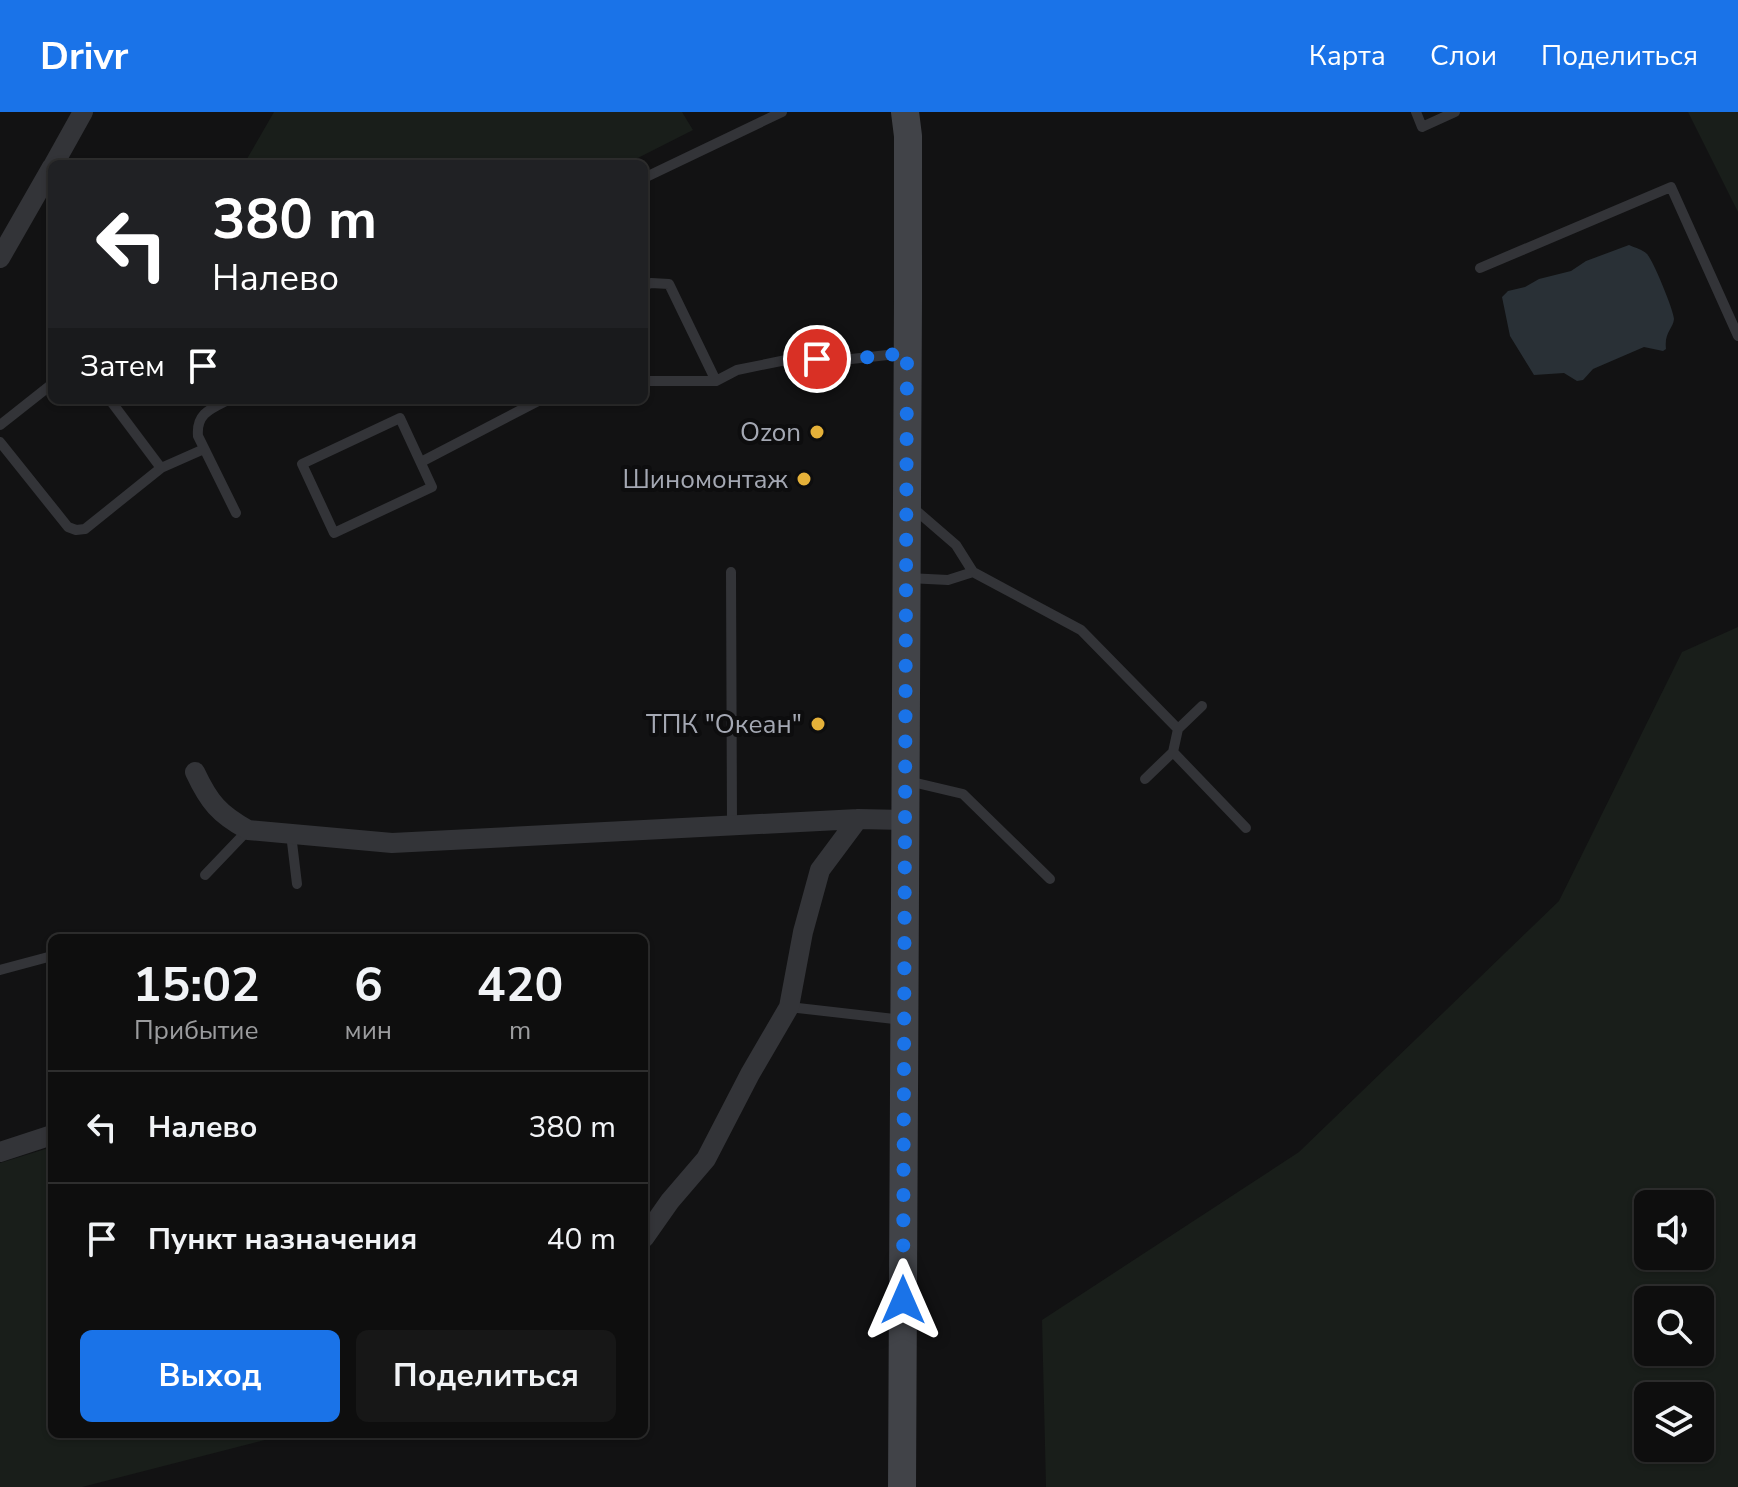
<!DOCTYPE html>
<html lang="ru">
<head>
<meta charset="utf-8">
<style>
  body { margin:0; font-family:"Nunito Sans",sans-serif; background:#171717; color:#f1f3f6; height:100vh; display:flex; flex-direction:column; font-size:30px; white-space:nowrap }
  * { box-sizing:border-box; margin:0 }
  p { font-size:26px; color:#9b9c9e }
  .icon { flex:none; width:44px; height:44px; fill:none; stroke:currentColor; stroke-width:2; stroke-linecap:round; stroke-linejoin:round }
  .map { position:relative; flex:1; overflow:hidden }
  .sheet { position:absolute; left:48px; top:822px; width:600px; height:504px; display:flex; flex-direction:column; background:#0e0e0e; border-radius:12px; box-shadow:0 2px 6px #0004,0 0 0 2px #2e2e2e }
  .sheet>* { flex:none }
  .top-card { position:absolute; left:48px; top:48px; width:600px; height:244px; border-radius:12px; box-shadow:0 2px 6px #0004,0 0 0 2px #2e2e2e; background:#202124; color:#fff; overflow:hidden }
  .buttons { position:absolute; left:1634px; top:1078px; display:grid; gap:16px }
  .buttons a { display:grid; place-items:center; width:80px; height:80px; border-radius:12px; background:#0e0e0e; box-shadow:0 2px 6px #0004,0 0 0 2px #2e2e2e; font-size:40px }
  .pin { position:absolute; display:grid; place-items:center; width:68px; height:68px; color:#fff; margin:-34px; border:4px solid #fff; border-radius:50%; box-shadow:0 2px 8px #0007 }
  .me { position:absolute; width:88px; margin:-44px; rotate:0deg; stroke-linejoin:round; filter:drop-shadow(0 0 6px #0008) }
  .turn { display:flex; align-items:center; gap:28px; height:168px; padding:0 32px; font-size:36px }
  .turn .icon { width:104px; height:104px; stroke-width:2.5 }
  .turn b { display:block; font-size:56px; line-height:68px }
  .then { display:flex; align-items:center; height:76px; padding:0 32px; background:#0003; gap:16px; font-size:30px }
  .eta { display:flex; justify-content:space-evenly; align-items:center; height:136px; text-align:center }
  .eta b { font-size:48px; font-weight:700; line-height:56px }
  .action { display:flex; gap:16px; margin-top:auto; padding:16px 32px }
  .action a { flex:1; height:92px; border-radius:12px; background:#1a73e8; color:#fff; font-size:32px; font-weight:700; line-height:92px; text-align:center }
  .action a+a { background:#171717; color:#f1f3f6 }
  ul { padding:0; list-style:none }
  li { display:flex; align-items:center; gap:24px; height:112px; padding:0 32px; border-top:2px solid #2e2e2e }
  li div { flex:1 }
  li b { display:block; font-size:30px }
  li em { font-style:normal }
  header { display:flex; align-items:center; gap:48px; box-sizing:border-box; height:112px; padding:0 40px; background:#1a73e8; color:#fff }
  header strong { font-size:38px }
  nav { display:flex; gap:44px; margin-inline-start:auto; font-size:28px }
  .map>svg:first-child { display:block }
  .green { fill:#191e1a; fill-rule:evenodd }
  .water { fill:#293036 }
  .lines { fill:none; stroke-linecap:round; stroke-linejoin:round }
  .lane { stroke:#333438; stroke-width:10 }
  .street { stroke:#333438; stroke-width:20 }
  .secondary { stroke:#414348; stroke-width:28 }
  .route { stroke:#1a73e8; stroke-width:14; stroke-dasharray:0 25.2 }
  .poi-dot { fill:#e5b139; stroke:#0d0d0e; stroke-width:3 }
  .labels { text-anchor:middle; stroke-width:8; stroke-linejoin:round; paint-order:stroke }
  .poi-label { font-size:26px; fill:#a4a8b3; stroke:#0d0d0e; text-anchor:end }
</style>
</head>
<body>
<header>
<strong>Drivr</strong>
<nav><a>Карта</a><a>Слои</a><a>Поделиться</a></nav>
</header>
<div class="map">
<svg width="1738" height="1375" viewBox="0 0 1738 1375">
  <rect width="100%" height="100%" fill="#121213"/>
  <path class="green" d="M 274,0 L 682,0 L 693,18 L 626,52 L 244,52 Z
    M 1688,0 L 1738,0 L 1738,100 Z
    M 1738,515 L 1738,1375 L 1046,1375 L 1042,1208 L 1299,1040 L 1559,789 L 1682,540 ZM 1700,1092 L 1700,1144 L 1648,1144 L 1648,1092 ZM 1648,1188 L 1700,1188 L 1700,1240 L 1648,1240 ZM 1648,1284 L 1700,1284 L 1700,1336 L 1648,1336 Z
    M 52,1035 L 52,1322 L 288,1322 L 82,1375 L 0,1375 L 0,1051 Z"/>
  <path class="water" d="M 1629,133 C 1635,136 1642,137 1647,142 C 1653,148 1674,199 1674,207 C 1673,217 1664,220 1666,237 L 1663,239 L 1644,235 L 1593,257 L 1583,268 L 1577,269 L 1564,261 L 1534,263 L 1510,224 L 1502,185 L 1508,179 L 1525,175 L 1539,167 L 1571,159 L 1586,149 Z"/>
  <g class="lines">
    <path class="lane" d="M 1416,0 L 1422,15 L 1455,0
      M 644,66 L 782,0
      M 1480,156 L 1671,75 L 1738,224
      M 644,174 L 651,171 L 669,172 L 716,269
      M 644,269 L 716,269 L 737,258 L 791,247 L 842,248 L 906,241
      M 110,288 L 161,356
      M 228,288 C 210,297 196,302 198,324 L 236,401
      M 400,306 L 432,375 L 334,421 L 302,352 Z
      M 0,313 L 52,272
      M 0,330 L 68,415 L 76,418 L 85,417 L 161,356 L 204,337
      M 421,350 L 540,288
      M 731,460 L 732,713
      M 973,460 L 1081,518 L 1178,617 L 1173,640 L 1246,716
      M 908,466 L 948,468 L 973,460 L 956,433 L 912,395
      M 1178,617 L 1202,594
      M 1145,667 L 1173,640
      M 908,669 L 963,682 L 1050,767
      M 291,722 L 297,772
      M 205,763 L 248,718
      M 0,858 L 52,844
      M 789,895 L 903,908"/>
    <path class="street" d="M 54,52 L 83,0
      M 0,146 L 52,55
      M 195,660 C 209,690 219,702 248,718 L 392,731 L 858,707 L 905,708
      M 0,1040 L 52,1023
      M 644,1126 L 670,1089 L 706,1047 L 750,962 L 789,895 L 803,820 L 820,758 L 858,707"/>
    <path class="secondary" d="M 902,1375 L 908,188 L 908,24 L 905,0"/>
  </g>
  <g class="lines">
    <path class="route" d="M 817,247 L 842,248 L 907,241 L 903,1188"/>
  </g>
  <g class="poi-dot">
    <circle cx="817" cy="320" r="8"/>
    <circle cx="804" cy="367" r="8"/>
    <circle cx="818" cy="612" r="8"/>
  </g>
  <g class="labels">
    <g class="poi-label">
      <text x="801" y="329">Ozon</text>
      <text x="788" y="376">Шиномонтаж</text>
      <text x="802" y="621">ТПК "Океан"</text>
    </g>
  </g>
</svg>
<div class="buttons">
<a><svg class="icon" aria-label="sound" viewBox="0 0 24 24"><path d="M4 9h4l5-4v14l-5-4H4zM17 9q2 3 0 6"/></svg></a>
<a><svg class="icon" aria-label="search" viewBox="0 0 24 24"><circle cx="10" cy="10" r="6"/><path d="M15 15l6 6"/></svg></a>
<a><svg class="icon" aria-label="layers" viewBox="0 0 24 24"><path d="M12 4l9 5-9 5-9-5zM3 14l9 5 9-5"/></svg></a>
</div>
<div class="pin" style="left:817px;top:247px;background:#d93025"><svg class="icon" aria-label="arrive" viewBox="0 0 24 24"><path d="M6 21V4h12l-3 4 3 4H6"/></svg></div>
<svg class="me" style="left:903px;top:1188px" viewBox="-20 -20 40 40"><path d="M0-17L14 15 0 8-14 15z" fill="#1a73e8" stroke="#fff" stroke-width="4"/></svg>
<div class="top-card">
<div class="turn"><svg class="icon" aria-label="left" viewBox="0 0 24 24"><path d="M17 20v-9H6M10 6l-5 5 5 5"/></svg><div><b>380 m</b>Налево</div></div>
<div class="then">Затем<svg class="icon" aria-label="arrive" viewBox="0 0 24 24"><path d="M6 21V4h12l-3 4 3 4H6"/></svg></div>
</div>
<section class="sheet">
<div class="eta">
<div><b>15:02</b><p>Прибытие</p></div>
<div><b>6</b><p>мин</p></div>
<div><b>420</b><p>m</p></div>
</div>
<ul>
<li><svg class="icon" aria-label="left" viewBox="0 0 24 24"><path d="M17 20v-9H6M10 6l-5 5 5 5"/></svg><div><b>Налево</b></div><em>380 m</em></li>
<li><svg class="icon" aria-label="arrive" viewBox="0 0 24 24"><path d="M6 21V4h12l-3 4 3 4H6"/></svg><div><b>Пункт назначения</b></div><em>40 m</em></li>
</ul>
<div class="action"><a>Выход</a><a>Поделиться</a></div>
</section>
</div>
</body>
</html>
